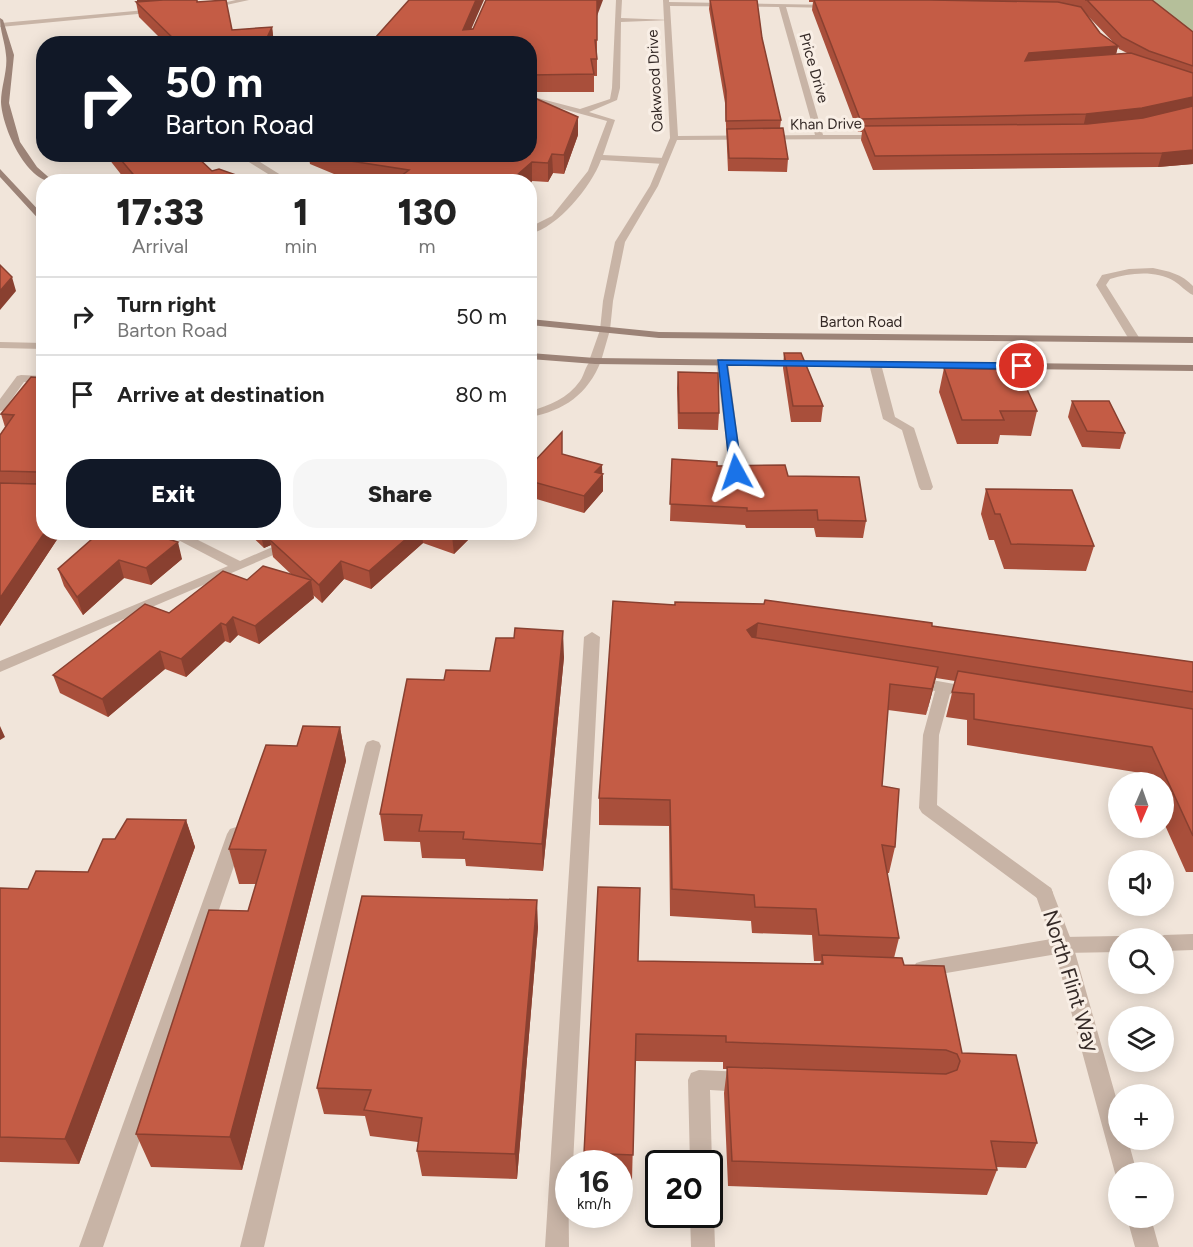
<!DOCTYPE html>
<html lang="en">
<head>
<meta charset="utf-8">
<style>
  body { margin:0; font-family:Figtree,sans-serif; background:#f6f6f6; color:#222; height:100vh; display:flex; flex-direction:column; font-size:22px; white-space:nowrap }
  * { box-sizing:border-box; margin:0 }
  p { font-size:20px; color:#767676 }
  .icon { flex:none; width:33px; height:33px; fill:none; stroke:currentColor; stroke-width:2; stroke-linecap:round; stroke-linejoin:round }
  .map { position:relative; flex:1; overflow:hidden }
  .drawer { position:absolute; left:36px; top:174px; width:501px; height:366px; display:flex; flex-direction:column; background:#fff; border-radius:24px; box-shadow:0 3px 15px #0003 }
  .drawer>* { flex:none }
  .hud { position:absolute; left:36px; top:36px; width:501px; height:126px; border-radius:24px; box-shadow:0 3px 15px #0003; background:#111827; color:#fff; overflow:hidden }
  .needle { width:39px; rotate:182deg }
  .controls { position:absolute; left:1108px; top:772px; display:grid; gap:12px }
  .controls a { display:grid; place-items:center; width:66px; height:66px; border-radius:50%; background:#fff; box-shadow:0 3px 15px #0003; font-size:30px }
  .speed { position:absolute; left:555px; top:1150px; display:flex; gap:12px; font-size:30px; font-weight:700; text-align:center }
  .speed>* { display:grid; place-content:center; width:78px; height:78px; border-radius:50%; background:#fff; box-shadow:0 3px 15px #0003; line-height:1 }
  .speed small { font-size:15px; font-weight:400 }
  .speed .limit { border:3px solid #111; border-radius:9px; background:#fff; color:#111 }
  .pin { position:absolute; display:grid; place-items:center; width:51px; height:51px; color:#fff; margin:-26px; border:3px solid #fff; border-radius:50%; box-shadow:0 2px 6px #0007 }
  .me { position:absolute; width:66px; margin:-33px; rotate:355deg; stroke-linejoin:round; filter:drop-shadow(0 0 4px #0008) }
  .turn { display:flex; align-items:center; gap:21px; height:126px; padding:0 30px; font-size:27px }
  .turn .icon { width:78px; height:78px; stroke-width:2.5 }
  .turn b { display:block; font-size:42px; line-height:51px }
  .eta { display:flex; justify-content:space-evenly; align-items:center; height:102px; text-align:center }
  .eta b { font-size:36px; font-weight:800; line-height:42px }
  .button { display:flex; gap:12px; margin-top:auto; padding:12px 30px }
  .button a { flex:1; height:69px; border-radius:24px; background:#111827; color:#fff; font-size:24px; font-weight:800; line-height:69px; text-align:center }
  .button a+a { background:#f6f6f6; color:#222 }
  ul { padding:0; list-style:none }
  li { display:flex; align-items:center; gap:18px; height:78px; padding:0 30px; border-top:2px solid #e0e0e0 }
  li div { flex:1 }
  li b { display:block; font-size:22px }
  li em { font-style:normal }
  .map>svg:first-child { display:block }
  .green { fill:#b5bf9a }
  .lines { fill:none; stroke-linecap:round; stroke-linejoin:round }
  .service { fill:#c8b4a6; fill-rule:evenodd }
  .minor { fill:#c8b4a6; fill-rule:evenodd }
  .tertiary { fill:#c8b4a6; fill-rule:evenodd }
  .secondary { fill:#9c8377; fill-rule:evenodd }
  .wall { fill:#a94f3b; fill-rule:evenodd }
  .shaded-wall { fill:#894030 }
  .building { fill:#c45c45; stroke:#894030; stroke-width:1.5 }
  .route { fill:#1a73e8; stroke:#114b97; stroke-width:1.5 }
  .labels { text-anchor:middle; stroke-width:6; stroke-linejoin:round; paint-order:stroke }
  .far-street-label { font-size:15px; fill:#352a27; stroke:#f9efe6 }
  .near-street-label { font-size:21px; fill:#352a27; stroke:#f9efe6 }
</style>
</head>
<body>
<div class="map">
<svg width="1193" height="1247" viewBox="0 0 1193 1247">
  <rect width="100%" height="100%" fill="#f1e5da"/>
  <path class="green" d="M 1146,0 L 1193,0 L 1193,45 Z"/>
  <g class="lines">
    <path class="service" d="M 236,0 L 249,0 L 208,9 L 205,7 Z
      M 616,0 L 622,0 L 621,18 L 671,20 L 621,22 L 620,88 L 617,100 L 589,112 L 615,120 L 603,155 L 664,158 L 668,161 L 664,164 L 601,160 C 591,187 558,227 530,234 L 530,227 L 552,216 L 588,171 L 607,121 L 530,100 L 530,96 L 580,109 L 610,99 L 612,88 Z
      M 157,9 L 159,12 L 0,27 L 1,23 Z
      M 236,154 L 247,154 L 292,182 L 281,182 Z
      M 1153,268 C 1168,271 1182,274 1193,286 L 1193,295 C 1186,292 1181,285 1174,281 C 1155,270 1130,273 1110,279 L 1106,285 L 1140,339 L 1138,341 L 1130,341 L 1096,285 L 1102,275 L 1129,269 Z
      M 722,359 L 728,362 L 742,469 L 753,470 L 754,473 L 748,477 L 731,475 L 730,472 L 716,362 Z
      M 875,361 L 881,364 L 895,417 L 914,428 L 933,487 L 931,490 L 921,490 L 919,487 L 902,430 L 883,419 L 869,364 Z
      M 21,375 L 44,376 L 44,382 L 24,382 L 4,410 L 0,411 L 0,399 L 17,376 Z
      M 163,532 L 182,532 L 240,561 L 307,532 L 327,532 L 0,672 L 0,661 L 228,566 Z
      M 592,632 L 600,637 L 573,1164 L 568,1164 L 569,1247 L 545,1247 L 584,637 Z
      M 915,677 L 971,687 L 979,692 L 971,697 L 950,694 L 939,735 L 937,805 L 1051,888 L 1053,893 L 1051,898 L 1044,901 L 1037,898 L 922,813 L 919,808 L 923,735 L 935,691 L 909,686 L 907,682 L 909,678 Z
      M 373,740 L 379,742 L 381,746 L 264,1247 L 240,1247 L 365,746 L 367,742 Z
      M 236,827 L 242,829 L 245,834 L 103,1247 L 79,1247 L 227,834 L 230,829 Z
      M 1193,934 L 1193,950 L 1164,951 L 1164,939 L 1156,939 L 1164,935 Z
      M 1119,936 L 1126,939 L 1119,939 L 1119,952 L 1063,953 L 923,977 L 916,975 L 913,969 L 916,963 L 923,961 L 1063,937 Z
      M 699,1070 L 744,1072 L 752,1075 L 755,1082 L 752,1089 L 744,1092 L 710,1090 L 712,1164 L 710,1170 L 710,1164 L 690,1164 L 688,1080 L 691,1073 Z
      M 710,1207 L 714,1215 L 715,1247 L 691,1247 L 690,1215 L 710,1215 Z"/>
    <path class="minor" d="M 663,0 L 669,0 L 669,2 L 834,5 L 832,8 L 786,7 L 823,135 L 881,135 L 885,137 L 881,139 L 677,140 L 658,186 L 625,242 L 613,301 L 610,330 L 601,361 L 595,364 L 589,361 L 600,330 L 603,301 L 615,242 L 650,186 L 670,138 ZM 670,6 L 779,7 L 815,135 L 678,136 Z
      M 1044,885 L 1051,888 L 1053,893 L 1073,945 L 1119,1108 L 1119,1140 L 1128,1140 L 1137,1173 L 1119,1173 L 1119,1181 L 1115,1173 L 1053,945 L 1035,893 L 1037,888 Z
      M 1127,1218 L 1151,1218 L 1159,1247 L 1135,1247 Z"/>
    <path class="tertiary" d="M 0,342 L 44,343 L 44,349 L 0,348 Z
      M 595,358 L 601,361 C 588,394 564,411 530,417 L 530,411 C 549,406 568,398 580,381 C 585,374 586,361 595,358 Z"/>
    <path class="secondary" d="M 0,18 L 3,20 L 14,55 L 9,103 L 20,142 L 37,167 L 54,182 C 26,182 2,127 1,102 C 1,86 8,70 6,55 C 5,42 0,31 0,18 Z
      M 0,169 L 44,216 L 44,225 L 0,177 Z
      M 530,319 L 659,332 L 1193,337 L 1193,343 L 659,338 L 530,325 Z
      M 530,353 L 595,358 L 1193,365 L 1193,371 L 595,364 L 530,359 Z"/>
  </g>
  <path class="wall" d="M 137,0 L 197,0 L 197,2 L 232,30 L 272,27 L 274,43 L 166,44 L 139,17 L 136,2 L 137,2 Z
    M 708,0 L 757,0 L 762,38 L 781,120 L 780,128 L 788,159 L 787,172 L 728,171 L 725,103 L 709,9 L 710,0 Z
    M 809,0 L 1152,0 L 1193,32 L 1193,164 L 1158,167 L 873,170 L 861,140 L 862,132 L 858,132 L 812,10 L 813,2 L 809,2 ZM 1086,14 L 1114,43 L 1100,33 ZM 1118,47 L 1119,49 L 1127,53 L 1116,54 Z
    M 597,16 L 597,76 L 594,76 L 594,92 L 530,92 L 530,44 L 376,44 L 375,38 Z
    M 578,135 L 564,174 L 553,173 L 548,182 L 532,181 L 530,184 L 530,182 L 363,182 L 346,179 L 310,164 L 309,159 L 299,154 L 530,154 Z
    M 105,154 L 194,154 L 212,171 L 256,182 L 127,182 Z
    M 784,353 L 823,406 L 821,422 L 791,422 L 783,368 Z
    M 944,368 L 1037,411 L 1031,436 L 1000,435 L 998,444 L 957,444 L 939,392 Z
    M 678,372 L 719,413 L 718,430 L 678,429 L 677,388 Z
    M 44,378 L 44,532 L 62,532 L 0,626 L 0,435 L 5,427 L 1,414 Z
    M 1072,401 L 1125,433 L 1120,449 L 1082,447 L 1068,417 Z
    M 562,454 L 602,465 L 603,491 L 584,513 L 533,498 L 533,503 L 530,507 L 530,466 Z
    M 672,459 L 788,476 L 866,521 L 863,538 L 816,537 L 814,528 L 746,528 L 745,525 L 670,521 Z
    M 986,489 L 1094,546 L 1086,571 L 1004,569 L 994,540 L 989,540 L 981,514 Z
    M 100,532 L 182,559 L 151,585 L 124,578 L 83,615 L 64,586 L 58,569 Z
    M 247,532 L 476,532 L 454,554 L 423,543 L 371,589 L 344,579 L 322,603 L 313,595 L 314,598 L 259,644 L 238,635 L 230,643 L 225,641 L 186,677 L 165,669 L 108,717 L 60,693 L 53,675 L 169,613 L 247,580 L 292,575 L 273,557 L 271,545 L 264,548 Z
    M 613,601 L 932,626 L 1193,662 L 1193,872 L 1186,872 L 1164,823 L 1164,783 L 1146,783 L 1141,773 L 967,745 L 967,720 L 946,717 L 955,681 L 936,678 L 926,715 L 888,710 L 882,786 L 895,847 L 889,873 L 887,873 L 899,938 L 894,958 L 904,965 L 962,1053 L 1037,1143 L 1026,1168 L 996,1167 L 997,1170 L 987,1195 L 728,1186 L 724,1093 L 727,1069 L 723,1069 L 723,1062 L 635,1061 L 632,1180 L 620,1179 L 620,1164 L 584,1164 L 584,1153 L 638,961 L 820,964 L 821,961 L 814,961 L 812,935 L 752,933 L 751,921 L 670,916 L 669,826 L 599,825 L 599,798 Z
    M 564,657 L 543,871 L 466,866 L 465,859 L 422,858 L 420,842 L 384,841 L 380,814 L 444,680 Z
    M 340,727 L 346,761 L 242,1170 L 151,1167 L 136,1134 L 248,911 L 256,884 L 239,884 L 229,849 L 297,746 Z
    M 186,820 L 195,847 L 79,1164 L 0,1162 L 0,888 L 28,889 L 88,872 L 115,839 Z
    M 538,927 L 517,1179 L 422,1176 L 417,1151 L 418,1142 L 370,1136 L 365,1116 L 324,1114 L 317,1088 Z"/>
  <path class="shaded-wall" d="M 137,0 L 182,0 L 138,5 Z
    M 476,0 L 484,0 L 466,41 L 463,30 Z
    M 597,0 L 603,0 L 597,16 Z
    M 272,27 L 274,44 L 264,44 Z
    M 1118,46 L 1115,58 L 1025,61 L 1029,53 Z
    M 1193,97 L 1193,110 L 1083,128 L 1086,114 Z
    M 578,117 L 578,135 L 564,174 L 564,155 Z
    M 1193,150 L 1193,164 L 1158,167 L 1162,153 Z
    M 552,154 L 553,173 L 548,182 L 548,163 Z
    M 532,162 L 532,181 L 530,184 L 530,182 L 509,182 Z
    M 12,277 L 16,291 L 0,310 L 0,291 Z
    M 602,465 L 602,476 L 603,474 L 603,491 L 584,513 L 584,496 L 595,472 Z
    M 532,486 L 533,503 L 530,507 L 530,489 Z
    M 45,532 L 62,532 L 0,626 L 0,598 Z
    M 260,532 L 300,532 L 270,540 L 271,545 L 264,548 Z
    M 414,532 L 422,532 L 423,543 L 371,589 L 369,571 Z
    M 456,532 L 476,532 L 454,554 L 452,536 Z
    M 178,542 L 182,559 L 151,585 L 146,568 Z
    M 119,560 L 124,578 L 83,615 L 77,597 Z
    M 341,561 L 344,579 L 322,603 L 319,585 Z
    M 311,580 L 314,598 L 259,644 L 255,626 Z
    M 233,617 L 238,635 L 230,643 L 226,625 Z
    M 221,623 L 225,641 L 186,677 L 181,659 Z
    M 758,623 L 755,649 L 747,630 Z
    M 563,631 L 564,657 L 543,871 L 542,844 Z
    M 160,651 L 165,669 L 108,717 L 102,699 Z
    M 938,667 L 932,693 L 926,715 L 932,689 Z
    M 0,726 L 5,737 L 0,740 Z
    M 340,727 L 346,761 L 242,1170 L 230,1137 Z
    M 186,820 L 195,847 L 79,1164 L 65,1139 Z
    M 537,900 L 538,927 L 517,1179 L 515,1154 Z"/>
  <path class="building" d="M 163,0 L 197,0 L 197,2 L 226,0 L 232,30 L 272,27 L 264,44 L 179,44 L 136,2 Z
    M 409,0 L 476,0 L 463,30 L 473,29 L 486,0 L 597,0 L 597,40 L 595,40 L 597,59 L 591,59 L 594,74 L 530,75 L 530,44 L 484,44 L 490,42 L 375,38 Z
    M 710,0 L 757,0 L 762,38 L 781,120 L 726,121 L 726,91 Z
    M 814,0 L 930,0 L 1058,2 L 1081,7 L 1100,33 L 1118,46 L 1029,53 L 1025,61 L 1131,53 L 1193,73 L 1193,97 L 1142,108 L 1086,114 L 860,119 Z
    M 1085,0 L 1152,0 L 1193,32 L 1193,66 L 1149,51 L 1122,37 L 1087,0 Z
    M 530,96 L 578,117 L 564,155 L 552,154 L 548,163 L 532,162 L 509,182 L 393,182 L 409,170 L 344,160 L 330,154 L 530,154 Z
    M 1193,106 L 1193,150 L 1162,153 L 875,156 L 863,126 L 1087,124 L 1143,118 Z
    M 783,128 L 788,159 L 729,158 L 727,129 Z
    M 116,154 L 194,154 L 212,171 L 219,169 L 256,182 L 143,182 L 138,180 Z
    M 0,265 L 12,277 L 0,291 Z
    M 784,353 L 801,353 L 823,406 L 793,406 Z
    M 944,368 L 1018,370 L 1037,411 L 1000,411 L 1004,420 L 962,420 Z
    M 678,372 L 718,373 L 719,413 L 679,413 Z
    M 31,377 L 44,378 L 44,532 L 45,532 L 0,598 L 0,483 L 38,484 L 41,482 L 38,472 L 0,471 L 0,435 L 14,415 L 1,414 Z
    M 1072,401 L 1109,401 L 1125,433 L 1087,431 Z
    M 562,432 L 562,454 L 602,465 L 595,472 L 603,474 L 584,496 L 530,481 L 530,466 Z
    M 672,459 L 717,462 L 717,466 L 785,465 L 788,476 L 859,477 L 866,521 L 818,520 L 817,510 L 747,511 L 747,508 L 670,504 Z
    M 986,489 L 1072,490 L 1094,546 L 1011,544 L 1000,514 L 995,514 Z
    M 100,532 L 145,532 L 178,542 L 146,568 L 119,560 L 77,597 L 58,569 Z
    M 288,532 L 414,532 L 369,571 L 341,561 L 319,585 L 270,540 Z
    M 441,532 L 456,532 L 452,536 Z
    M 263,566 L 311,580 L 255,626 L 233,617 L 226,625 L 221,623 L 181,659 L 160,651 L 102,699 L 53,675 L 145,604 L 169,613 L 223,571 L 247,580 Z
    M 765,600 L 932,623 L 932,626 L 1193,662 L 1193,692 L 758,623 L 747,630 L 752,637 L 938,667 L 932,689 L 890,684 L 882,786 L 899,789 L 895,847 L 882,845 L 899,938 L 819,935 L 816,909 L 755,907 L 754,895 L 672,889 L 670,800 L 599,798 L 613,601 L 675,605 L 675,602 L 764,604 Z
    M 515,628 L 563,631 L 542,844 L 463,839 L 464,832 L 419,831 L 422,815 L 380,814 L 407,679 L 444,680 L 446,670 L 490,671 L 496,638 L 514,638 Z
    M 958,671 L 1193,709 L 1193,836 L 1152,747 L 974,719 L 974,694 L 952,692 Z
    M 303,726 L 340,727 L 230,1137 L 136,1134 L 209,910 L 248,911 L 266,850 L 229,849 L 266,745 L 297,746 Z
    M 127,819 L 186,820 L 65,1139 L 0,1137 L 0,888 L 28,889 L 36,871 L 88,872 L 103,839 L 115,839 Z
    M 598,887 L 640,888 L 638,961 L 823,964 L 822,955 L 902,958 L 904,965 L 944,966 L 962,1053 L 1016,1055 L 1037,1143 L 991,1141 L 997,1170 L 732,1161 L 727,1067 L 946,1074 L 957,1070 L 960,1061 L 957,1054 L 946,1050 L 726,1042 L 726,1036 L 636,1034 L 633,1155 L 584,1153 Z
    M 362,896 L 537,900 L 515,1154 L 417,1151 L 422,1118 L 364,1110 L 371,1090 L 317,1088 Z"/>
  <path class="route" d="M 718,360 L 1022,363 L 1027,366 L 1022,369 L 727,365 L 742,472 L 736,476 L 730,472 Z"/>
  <g class="labels">
    <g class="far-street-label">
      <text transform="translate(814 68) rotate(74)" y="5">Price Drive</text>
      <text transform="translate(655 81) rotate(-93)" y="5">Oakwood Drive</text>
      <text transform="translate(826 124) rotate(-1)" y="5">Khan Drive</text>
      <text x="861" y="327">Barton Road</text>
    </g>
    <g class="near-street-label">
      <text transform="translate(1071 981) rotate(73)" y="7">North Flint Way</text>
    </g>
  </g>
</svg>
<div class="controls">
<a><svg class="needle" viewBox="-14 -14 28 28"><path d="M0-13l5 13h-10z" fill="#e53935"/><path d="M0 13l5-13h-10z" fill="#767676"/></svg></a>
<a><svg class="icon" aria-label="sound" viewBox="0 0 24 24"><path d="M4 9h4l5-4v14l-5-4H4zM17 9q2 3 0 6"/></svg></a>
<a><svg class="icon" aria-label="search" viewBox="0 0 24 24"><circle cx="10" cy="10" r="6"/><path d="M15 15l6 6"/></svg></a>
<a><svg class="icon" aria-label="layers" viewBox="0 0 24 24"><path d="M12 4l9 5-9 5-9-5zM3 14l9 5 9-5"/></svg></a>
<a>+</a>
<a>−</a>
</div>
<div class="speed"><div>16<small>km/h</small></div><div class="limit">20</div></div>
<div class="pin" style="left:1022px;top:366px;background:#d93025"><svg class="icon" aria-label="arrive" viewBox="0 0 24 24"><path d="M6 21V4h12l-3 4 3 4H6"/></svg></div>
<svg class="me" style="left:736px;top:472px" viewBox="-20 -20 40 40"><path d="M0-17L14 15 0 8-14 15z" fill="#1a73e8" stroke="#fff" stroke-width="4"/></svg>
<div class="hud">
<div class="turn"><svg class="icon" aria-label="right" viewBox="0 0 24 24"><path d="M7 20v-9h11M14 6l5 5-5 5"/></svg><div><b>50 m</b>Barton Road</div></div>
</div>
<section class="drawer">
<div class="eta">
<div><b>17:33</b><p>Arrival</p></div>
<div><b>1</b><p>min</p></div>
<div><b>130</b><p>m</p></div>
</div>
<ul>
<li><svg class="icon" aria-label="right" viewBox="0 0 24 24"><path d="M7 20v-9h11M14 6l5 5-5 5"/></svg><div><b>Turn right</b><p>Barton Road</p></div><em>50 m</em></li>
<li><svg class="icon" aria-label="arrive" viewBox="0 0 24 24"><path d="M6 21V4h12l-3 4 3 4H6"/></svg><div><b>Arrive at destination</b></div><em>80 m</em></li>
</ul>
<div class="button"><a>Exit</a><a>Share</a></div>
</section>
</div>
</body>
</html>
